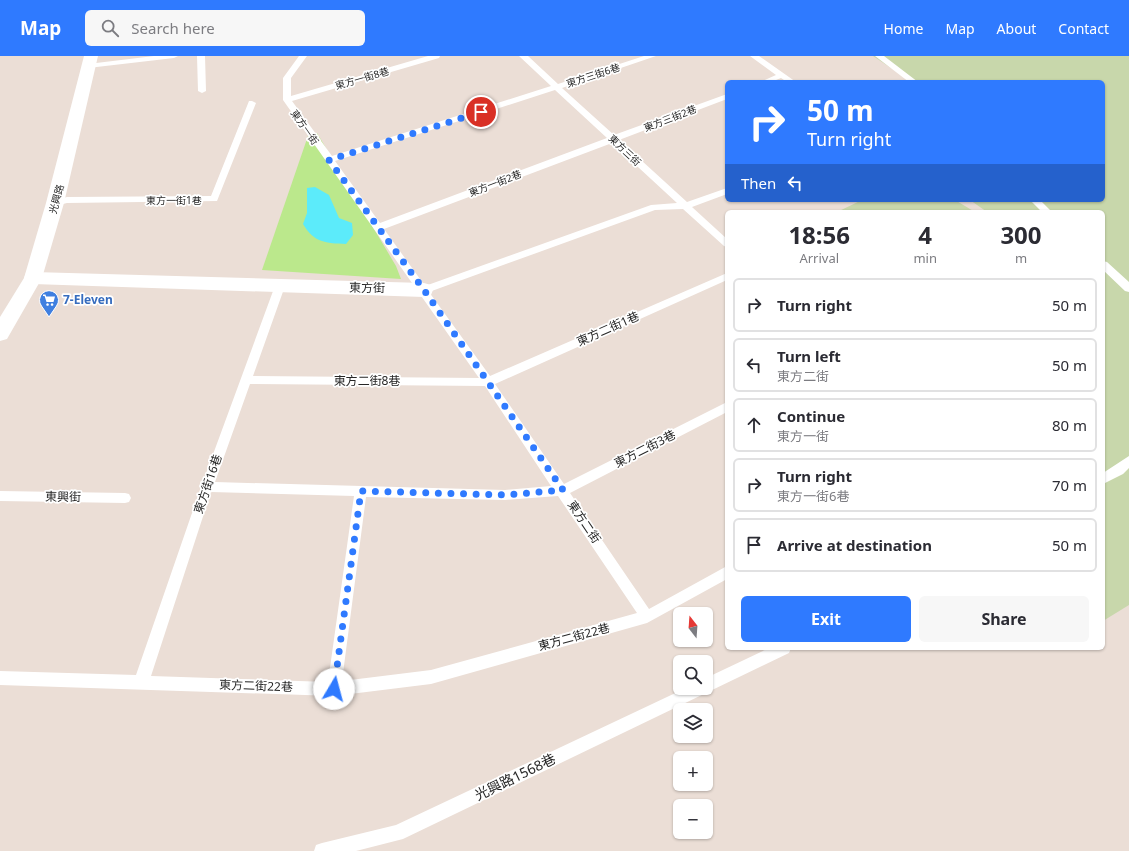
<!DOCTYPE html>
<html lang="en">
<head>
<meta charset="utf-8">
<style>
  body { margin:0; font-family:"Noto Sans","Noto Sans TC",sans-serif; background:#f7f7f7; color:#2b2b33; height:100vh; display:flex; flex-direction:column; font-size:15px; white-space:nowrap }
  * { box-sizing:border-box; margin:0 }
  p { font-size:13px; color:#7c7c81 }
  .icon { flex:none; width:22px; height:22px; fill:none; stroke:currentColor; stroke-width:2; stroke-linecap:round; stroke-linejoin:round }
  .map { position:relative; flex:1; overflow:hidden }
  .panel { position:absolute; left:725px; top:154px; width:380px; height:440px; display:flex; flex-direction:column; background:#fff; border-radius:6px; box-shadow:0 1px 3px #0004 }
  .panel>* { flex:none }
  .hud { position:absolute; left:725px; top:24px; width:380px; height:122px; border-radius:6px; box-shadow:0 1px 3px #0004; background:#2f7aff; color:#fff; overflow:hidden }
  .needle { width:26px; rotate:343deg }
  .controls { position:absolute; left:673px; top:551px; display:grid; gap:8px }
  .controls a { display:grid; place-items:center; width:40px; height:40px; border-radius:6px; background:#fff; box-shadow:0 1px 3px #0004; font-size:20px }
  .pin { position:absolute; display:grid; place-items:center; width:34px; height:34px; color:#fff; margin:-17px; border:2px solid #fff; border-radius:50%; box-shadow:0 1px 4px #0007 }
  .me { position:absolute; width:44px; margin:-22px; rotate:8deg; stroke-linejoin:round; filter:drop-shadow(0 0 3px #0008) }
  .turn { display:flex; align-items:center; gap:14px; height:84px; padding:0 16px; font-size:18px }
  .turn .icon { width:52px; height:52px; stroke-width:2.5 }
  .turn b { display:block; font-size:28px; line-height:34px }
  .then { display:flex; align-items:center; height:38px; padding:0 16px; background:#0003; gap:8px; font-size:15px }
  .eta { display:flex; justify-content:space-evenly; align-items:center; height:68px; text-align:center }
  .eta b { font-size:24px; font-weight:700; line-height:28px }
  .cta { display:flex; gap:8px; margin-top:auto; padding:8px 16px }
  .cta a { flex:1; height:46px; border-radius:6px; background:#2f7aff; color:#fff; font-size:16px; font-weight:700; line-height:46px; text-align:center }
  .cta a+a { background:#f7f7f7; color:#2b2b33 }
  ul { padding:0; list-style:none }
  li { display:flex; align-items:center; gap:12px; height:54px; margin:0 8px 6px; padding:0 8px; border:2px solid #e1e1e2; border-radius:6px }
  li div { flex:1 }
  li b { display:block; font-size:15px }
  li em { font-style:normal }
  header { display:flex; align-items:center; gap:24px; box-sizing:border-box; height:56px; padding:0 20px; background:#2f7aff; color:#fff }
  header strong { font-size:19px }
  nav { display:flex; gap:22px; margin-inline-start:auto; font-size:14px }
  .search { width:280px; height:36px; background:#f7f7f7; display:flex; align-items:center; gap:10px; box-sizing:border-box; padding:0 14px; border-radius:6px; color:#7c7c81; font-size:15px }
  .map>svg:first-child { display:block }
  .green { fill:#bbe88c }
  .cemetery { fill:#c8d7ab }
  .water { fill:#5cebfa }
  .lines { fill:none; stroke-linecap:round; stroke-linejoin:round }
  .service { fill:#fff; fill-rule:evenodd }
  .minor { fill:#fff; fill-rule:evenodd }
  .secondary { fill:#fff; fill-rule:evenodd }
  .route { stroke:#2f7aff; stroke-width:7; stroke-dasharray:0 12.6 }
  .labels { text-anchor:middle; stroke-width:3.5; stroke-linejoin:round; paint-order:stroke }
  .far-street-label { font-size:10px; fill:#262626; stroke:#fff }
  .street-label { font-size:12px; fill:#262626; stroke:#fff }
  .shop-label { font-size:12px; font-weight:bold; fill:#366cbe; stroke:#fff; text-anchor:start }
  .near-street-label { font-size:14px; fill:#262626; stroke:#fff }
</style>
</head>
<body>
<header>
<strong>Map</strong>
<div class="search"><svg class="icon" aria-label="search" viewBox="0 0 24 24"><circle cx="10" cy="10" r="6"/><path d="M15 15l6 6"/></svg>Search here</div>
<nav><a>Home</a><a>Map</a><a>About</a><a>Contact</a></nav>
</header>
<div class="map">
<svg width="1129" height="795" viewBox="0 0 1129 795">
  <rect width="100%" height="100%" fill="#ebded6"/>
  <path class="green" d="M 309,77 L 317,77 L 396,210 L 401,223 L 262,214 Z"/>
  <path class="cemetery" d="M 873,0 L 1129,0 L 1129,549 L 1103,565 L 1103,156 L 987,156 L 970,144 L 1103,144 L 1103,26 L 912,26 Z
    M 862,144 L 955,144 L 975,156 L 837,156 Z"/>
  <path class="water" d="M 315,131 L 329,139 L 339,162 L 352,167 L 353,179 L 346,188 C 326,187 314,187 303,168 L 307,157 L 307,132 Z"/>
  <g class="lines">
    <path class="service" d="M 154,0 L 178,0 L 174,2 L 88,12 L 84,10 L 88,8 Z
      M 197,0 L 205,0 L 206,35 L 202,37 L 198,35 Z
      M 299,0 L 307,0 L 291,22 L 291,40 L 428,0 L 440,0 L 439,2 L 292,45 L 332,100 L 551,30 L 519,0 L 528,0 L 558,28 L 644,0 L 656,0 L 562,32 L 614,79 L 727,38 L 727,43 L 619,84 L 687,146 L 727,132 L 727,138 L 692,151 L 727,183 L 727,191 L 724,190 L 683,153 L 655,154 L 429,236 L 490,320 L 727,217 L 727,224 L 495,328 L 564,428 L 727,346 L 727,356 L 570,437 L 649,553 L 727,510 L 727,523 L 647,567 L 431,628 L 334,640 L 0,629 L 0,615 L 136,619 L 201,431 L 276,227 L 284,227 L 285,230 L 253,320 L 479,322 L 283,44 L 283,22 ZM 555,34 L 607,82 L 380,167 L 335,105 ZM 612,87 L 677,147 L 651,149 L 425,230 L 384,173 ZM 250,328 L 485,330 L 551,430 L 505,434 L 215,426 ZM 211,436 L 354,440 L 328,626 L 151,620 ZM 558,440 L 637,557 L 431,614 L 342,625 L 366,441 L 505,444 Z
      M 750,0 L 759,0 L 796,26 L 787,26 L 781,22 L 771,26 L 760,26 L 776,19 Z
      M 875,0 L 884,0 L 918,26 L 909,26 Z
      M 249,45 L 252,45 L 256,47 L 217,145 L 67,147 L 55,150 L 50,147 L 52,145 L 67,141 L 211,140 Z
      M 1030,144 L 1040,144 L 1052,156 L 1042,156 Z
      M 1103,205 L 1107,206 L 1129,226 L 1129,236 L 1125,235 L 1103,214 Z
      M 1129,400 L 1129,412 L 1123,418 L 1103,428 L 1103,417 Z
      M 0,435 L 125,437 L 129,438 L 131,442 L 129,446 L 125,447 L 0,445 Z
      M 769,592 L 791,592 L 789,597 L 403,783 L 356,795 L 314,795 L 316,789 L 322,787 L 396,769 L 686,632 L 706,632 L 706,622 Z"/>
    <path class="minor" d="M 33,216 L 424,227 L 431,229 L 433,234 L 431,239 L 424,241 L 33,228 L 26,227 L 24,222 L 26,217 Z"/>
    <path class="secondary" d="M 84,0 L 98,0 L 64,147 L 42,222 L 7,283 L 0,285 L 0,261 L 24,222 L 46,147 Z"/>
  </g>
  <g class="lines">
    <path class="route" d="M 334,633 L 361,435 L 506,439 L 563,434 L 424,234 L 329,104 L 481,56"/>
  </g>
  <defs>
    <symbol id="supermarket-pin" viewBox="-11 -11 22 30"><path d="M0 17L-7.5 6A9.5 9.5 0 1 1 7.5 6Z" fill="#3f7fe0" stroke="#fff"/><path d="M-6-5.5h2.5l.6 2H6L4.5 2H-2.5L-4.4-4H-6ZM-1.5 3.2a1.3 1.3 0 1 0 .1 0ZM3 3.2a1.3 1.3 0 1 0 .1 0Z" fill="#fff"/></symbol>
  </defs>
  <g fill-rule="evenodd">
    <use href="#supermarket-pin" x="38" y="233" width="22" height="30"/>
  </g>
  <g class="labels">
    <g class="far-street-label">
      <text transform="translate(593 19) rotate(-18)" y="4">東方三街6巷</text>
      <text transform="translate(362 22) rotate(-16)" y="4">東方一街8巷</text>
      <text transform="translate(670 62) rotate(-21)" y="4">東方三街2巷</text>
      <text transform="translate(305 71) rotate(55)" y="4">東方一街</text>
      <text transform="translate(625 94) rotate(43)" y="4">東方三街</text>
      <text transform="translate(495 127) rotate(-21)" y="4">東方一街2巷</text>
      <text transform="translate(56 143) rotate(-75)" y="4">光興路</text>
      <text x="174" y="148">東方一街1巷</text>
    </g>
    <g class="street-label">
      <text transform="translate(367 232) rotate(1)" y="4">東方街</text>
      <text transform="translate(608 273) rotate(-24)" y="4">東方二街1巷</text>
      <text x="367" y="329">東方二街8巷</text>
      <text transform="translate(645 393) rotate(-27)" y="4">東方二街3巷</text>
      <text transform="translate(208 428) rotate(-71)" y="4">東方街16巷</text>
      <text transform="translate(63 441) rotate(1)" y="4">東興街</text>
      <text transform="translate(584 466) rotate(56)" y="4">東方二街</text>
      <text transform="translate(574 581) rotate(-15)" y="4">東方二街22巷</text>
      <text transform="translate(256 630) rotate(2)" y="4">東方二街22巷</text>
    </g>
    <g class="shop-label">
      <text x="63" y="248">7-Eleven</text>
    </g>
    <g class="near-street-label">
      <text transform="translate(515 721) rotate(-26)" y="5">光興路1568巷</text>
    </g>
  </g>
</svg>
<div class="controls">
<a><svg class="needle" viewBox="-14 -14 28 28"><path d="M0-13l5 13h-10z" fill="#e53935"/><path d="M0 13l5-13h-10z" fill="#7c7c81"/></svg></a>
<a><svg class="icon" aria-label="search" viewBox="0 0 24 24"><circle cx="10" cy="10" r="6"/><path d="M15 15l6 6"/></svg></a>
<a><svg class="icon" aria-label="layers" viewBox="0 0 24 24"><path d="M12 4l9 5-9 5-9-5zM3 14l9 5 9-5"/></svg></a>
<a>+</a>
<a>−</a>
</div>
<div class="pin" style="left:481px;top:56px;background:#d93025"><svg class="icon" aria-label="arrive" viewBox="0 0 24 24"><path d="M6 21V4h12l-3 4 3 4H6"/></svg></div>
<svg class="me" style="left:334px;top:633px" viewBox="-20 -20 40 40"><circle r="19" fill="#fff"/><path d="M0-13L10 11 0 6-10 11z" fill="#2f7aff"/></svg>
<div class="hud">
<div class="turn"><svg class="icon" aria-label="right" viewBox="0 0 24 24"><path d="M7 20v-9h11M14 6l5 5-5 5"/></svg><div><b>50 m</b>Turn right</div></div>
<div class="then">Then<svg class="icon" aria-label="left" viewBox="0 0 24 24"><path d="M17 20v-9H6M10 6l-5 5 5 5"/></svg></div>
</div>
<section class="panel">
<div class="eta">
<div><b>18:56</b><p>Arrival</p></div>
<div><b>4</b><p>min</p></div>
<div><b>300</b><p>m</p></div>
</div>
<ul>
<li><svg class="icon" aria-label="right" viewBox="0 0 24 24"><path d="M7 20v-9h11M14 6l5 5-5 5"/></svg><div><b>Turn right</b></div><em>50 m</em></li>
<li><svg class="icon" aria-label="left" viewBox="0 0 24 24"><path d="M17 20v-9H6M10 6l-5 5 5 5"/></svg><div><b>Turn left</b><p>東方二街</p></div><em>50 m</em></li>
<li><svg class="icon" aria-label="ahead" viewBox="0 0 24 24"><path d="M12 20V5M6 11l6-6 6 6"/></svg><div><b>Continue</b><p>東方一街</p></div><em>80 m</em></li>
<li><svg class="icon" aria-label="right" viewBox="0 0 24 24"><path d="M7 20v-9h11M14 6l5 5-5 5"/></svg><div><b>Turn right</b><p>東方一街6巷</p></div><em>70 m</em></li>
<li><svg class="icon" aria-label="arrive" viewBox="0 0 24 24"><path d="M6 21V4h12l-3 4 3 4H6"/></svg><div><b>Arrive at destination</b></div><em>50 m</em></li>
</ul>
<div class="cta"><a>Exit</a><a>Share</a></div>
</section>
</div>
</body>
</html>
